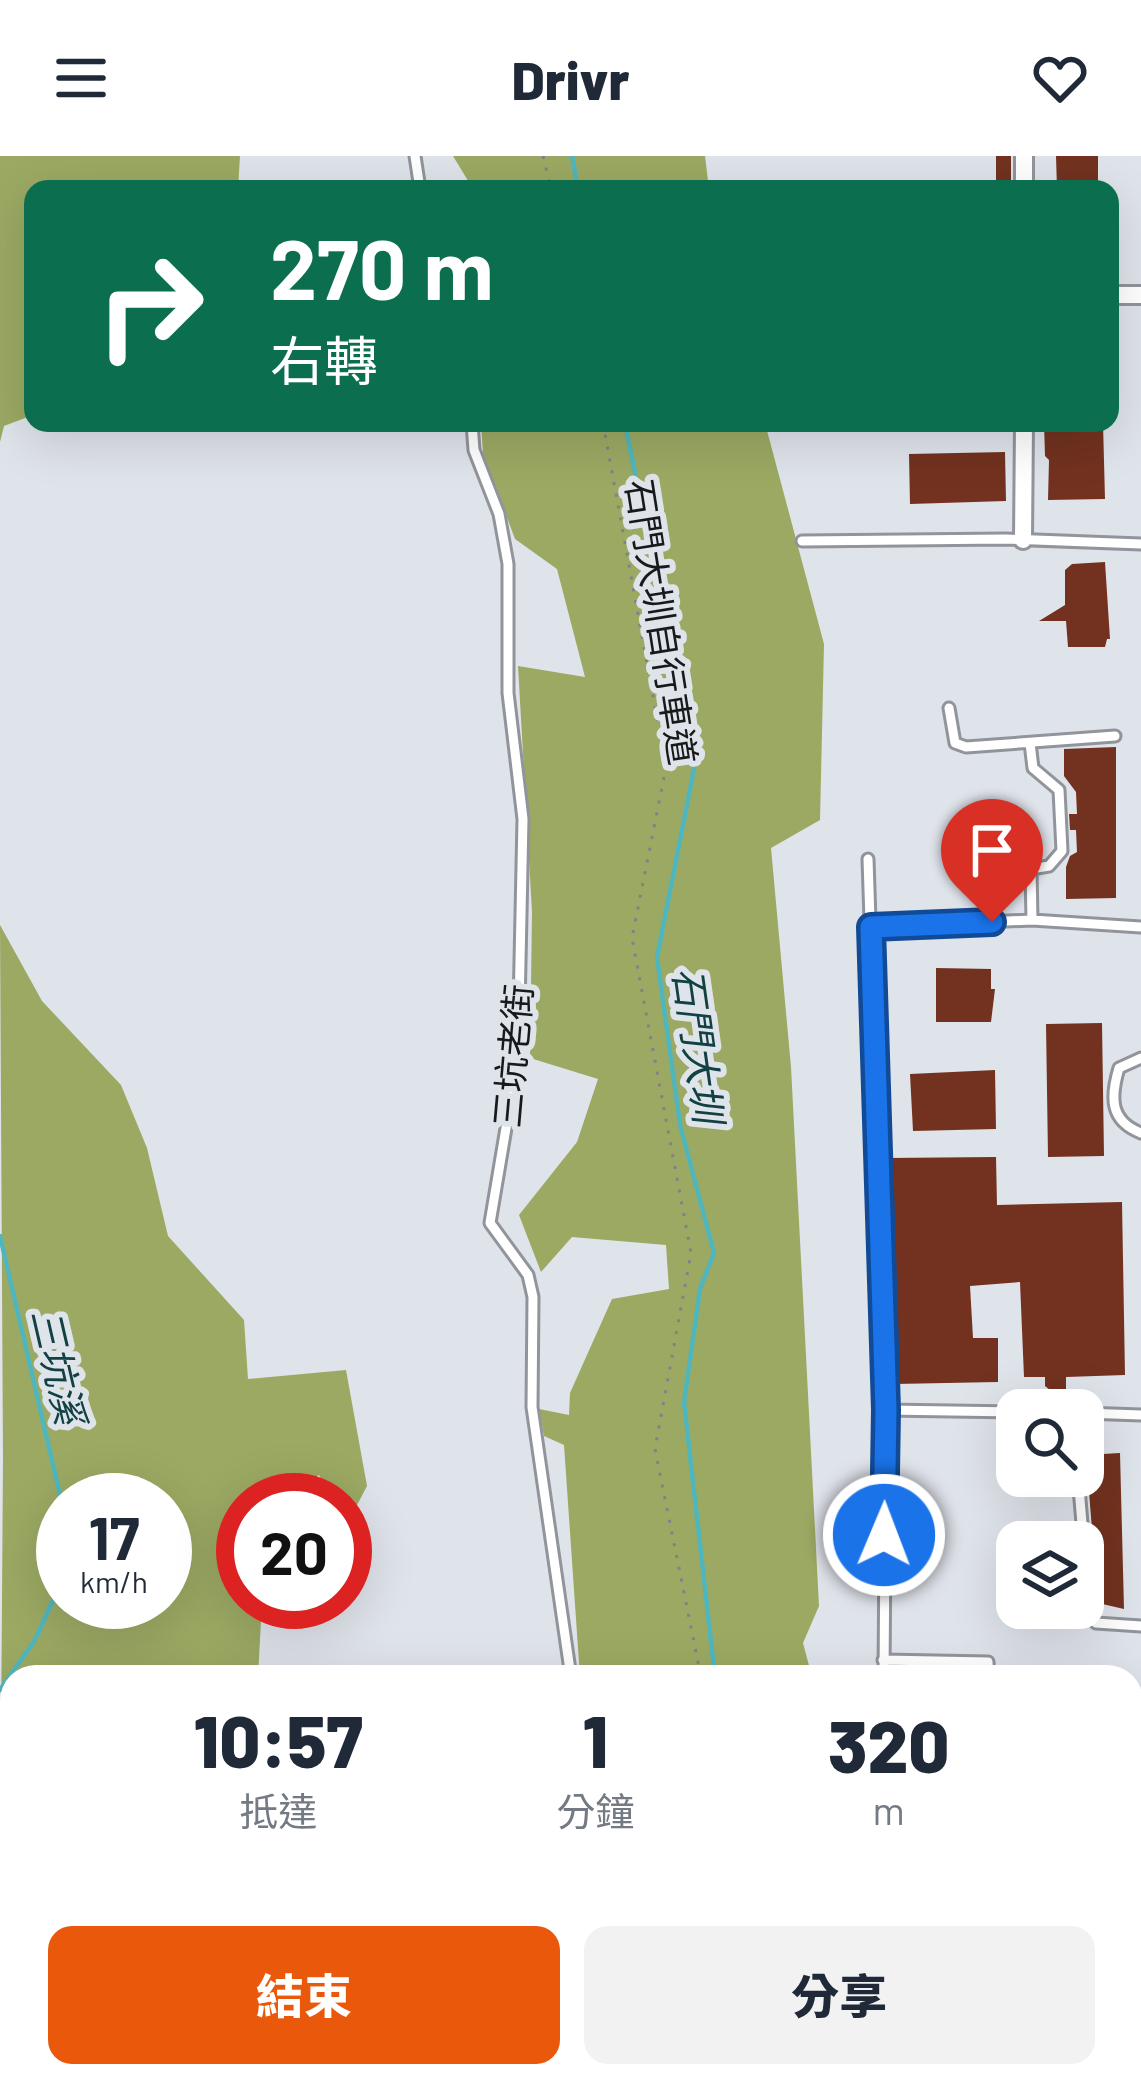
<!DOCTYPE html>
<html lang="zh-TW">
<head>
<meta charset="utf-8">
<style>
  body { margin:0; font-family:Barlow,"Noto Sans TC",sans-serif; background:#f2f2f3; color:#1f2937; height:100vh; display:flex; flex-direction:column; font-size:45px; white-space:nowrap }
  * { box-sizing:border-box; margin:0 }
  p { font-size:39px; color:#747a83 }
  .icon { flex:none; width:66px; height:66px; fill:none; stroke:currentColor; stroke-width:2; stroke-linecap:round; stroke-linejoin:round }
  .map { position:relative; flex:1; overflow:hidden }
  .details { position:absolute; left:0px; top:1509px; width:1143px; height:423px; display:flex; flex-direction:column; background:#fff; border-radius:36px 36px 0 0; box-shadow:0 12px 48px #0002 }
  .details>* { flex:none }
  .guide { position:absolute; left:24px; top:24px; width:1095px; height:252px; border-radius:24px; box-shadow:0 12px 48px #0002; background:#0b6e4f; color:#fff; overflow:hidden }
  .controls { position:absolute; left:996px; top:1233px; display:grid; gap:24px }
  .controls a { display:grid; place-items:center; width:108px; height:108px; border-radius:24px; background:#fff; box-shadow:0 12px 48px #0002; font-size:60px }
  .speed { position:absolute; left:36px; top:1317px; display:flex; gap:24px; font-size:60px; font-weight:700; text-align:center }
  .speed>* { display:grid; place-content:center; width:156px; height:156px; border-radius:50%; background:#fff; box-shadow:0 12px 48px #0002; line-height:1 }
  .speed small { font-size:30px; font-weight:400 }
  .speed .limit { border:18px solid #d22; background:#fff; color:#111 }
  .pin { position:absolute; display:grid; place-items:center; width:102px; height:102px; color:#fff; margin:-123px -51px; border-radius:50% 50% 50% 0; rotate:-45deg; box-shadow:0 0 12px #0007 }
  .pin .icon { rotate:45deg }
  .me { position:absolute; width:132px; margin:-66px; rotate:1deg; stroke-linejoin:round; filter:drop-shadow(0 0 9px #0008) }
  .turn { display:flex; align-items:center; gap:42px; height:252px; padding:0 48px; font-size:54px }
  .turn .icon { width:156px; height:156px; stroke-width:2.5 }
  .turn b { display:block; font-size:84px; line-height:102px }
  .eta { display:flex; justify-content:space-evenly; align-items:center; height:204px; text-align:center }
  .eta b { font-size:72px; font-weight:800; line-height:84px }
  .action { display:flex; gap:24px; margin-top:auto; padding:24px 48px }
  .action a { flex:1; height:138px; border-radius:24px; background:#ea580c; color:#fff; font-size:48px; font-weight:800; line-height:138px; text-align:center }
  .action a+a { background:#f2f2f3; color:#1f2937 }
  header { display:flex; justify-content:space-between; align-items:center; height:156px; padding:0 48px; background:#fff; font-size:54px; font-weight:800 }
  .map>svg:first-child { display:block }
  .forest { fill:#9ba963; fill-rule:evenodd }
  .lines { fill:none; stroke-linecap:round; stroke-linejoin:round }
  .stream { stroke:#50b6bd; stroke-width:4.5 }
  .building { fill:#72321f }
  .service-casing { stroke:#91949a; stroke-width:15 }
  .minor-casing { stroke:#91949a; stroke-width:22 }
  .path { stroke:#808287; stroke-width:3; stroke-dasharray:3 9; stroke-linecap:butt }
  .service { stroke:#fff; stroke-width:9 }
  .minor { stroke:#fff; stroke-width:16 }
  .route-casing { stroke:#114b97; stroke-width:30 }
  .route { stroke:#1a73e8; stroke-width:21 }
  .labels { text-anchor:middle; stroke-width:12; stroke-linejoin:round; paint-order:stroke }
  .street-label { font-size:36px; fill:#18191b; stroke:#dfe3ea }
  .water-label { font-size:39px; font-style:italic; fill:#114143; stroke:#dfe3ea }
</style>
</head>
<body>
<header><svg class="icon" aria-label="menu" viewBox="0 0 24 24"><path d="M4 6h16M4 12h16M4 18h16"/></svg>Drivr<svg class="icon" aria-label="heart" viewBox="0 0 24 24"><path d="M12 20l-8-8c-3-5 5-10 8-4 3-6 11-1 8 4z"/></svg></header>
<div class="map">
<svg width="1141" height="1930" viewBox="0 0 1141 1930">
  <rect width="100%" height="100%" fill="#dfe3ea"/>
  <path class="forest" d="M 0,0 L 240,0 L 238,33 L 33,33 L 33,259 L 4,270 L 0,286 Z
    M 453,0 L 705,0 L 709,33 L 473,33 Z
    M 481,267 L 765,267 L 824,488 L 820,664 L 771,692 L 791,911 L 819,1450 L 803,1487 L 812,1521 L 580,1521 L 564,1289 L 544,1280 L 539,1253 L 569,1259 L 570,1237 L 612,1143 L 669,1133 L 666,1089 L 572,1081 L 541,1116 L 519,1059 L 577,986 L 598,923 L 530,902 L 532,756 L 518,510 L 585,521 L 557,413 L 515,383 L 483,297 Z
    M 0,769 L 42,845 L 121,929 L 147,992 L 168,1080 L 244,1164 L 248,1223 L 346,1214 L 367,1330 L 346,1370 L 345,1344 L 332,1344 L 319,1319 L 284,1344 L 243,1344 L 243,1446 L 262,1446 L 258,1521 L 12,1521 L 12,1776 L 0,1722 L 3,1304 ZM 63,1344 L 165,1344 L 165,1446 L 63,1446 Z
    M 51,1920 L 317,1920 L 324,1930 L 54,1930 Z
    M 690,1920 L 946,1920 L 952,1930 L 693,1930 Z"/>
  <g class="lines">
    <path class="stream" d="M 572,0 L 578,33
      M 625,267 L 694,613 L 657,801 L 680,969 L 714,1097 L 700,1133 L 684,1246 L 715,1521
      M 0,1080 L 63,1352
      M 0,1534 L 35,1484 L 63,1422
      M 0,1717 L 12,1738
      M 84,1920 L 87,1930
      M 836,1920 L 841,1930"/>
  </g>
  <path class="building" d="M 996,0 L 1011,0 L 1011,33 L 996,33 Z
    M 1056,0 L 1098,0 L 1098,33 L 1057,33 Z
    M 1044,267 L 1103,267 L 1105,343 L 1048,344 L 1049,304 L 1045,300 Z
    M 1005,296 L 1006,345 L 910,348 L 909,298 Z
    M 1105,406 L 1110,483 L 1107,483 L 1105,491 L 1068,491 L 1066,465 L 1039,465 L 1065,449 L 1065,414 L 1072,408 Z
    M 1116,591 L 1116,742 L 1066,743 L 1066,711 L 1070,700 L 1077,696 L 1076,674 L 1070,674 L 1069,658 L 1077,658 L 1076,636 L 1064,620 L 1064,593 Z
    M 936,812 L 991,813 L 991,833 L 995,833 L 991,866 L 936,866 Z
    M 1102,867 L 1104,1000 L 1048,1001 L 1046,868 Z
    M 995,914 L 996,973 L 913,975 L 910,918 Z
    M 996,1001 L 997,1049 L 1122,1046 L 1125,1219 L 1066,1221 L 1066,1234 L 1051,1235 L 1045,1230 L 1045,1221 L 1024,1221 L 1020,1126 L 970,1130 L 973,1182 L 998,1182 L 998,1226 L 894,1228 L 895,1140 L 891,1141 L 887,1002 Z
    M 1120,1297 L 1124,1453 L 1098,1447 L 1086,1299 Z"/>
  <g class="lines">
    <defs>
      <path id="service" d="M 415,0 L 420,33
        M 472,267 L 474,294 L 499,358 L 508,408 L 508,537 L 523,663 L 518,901 L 490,1067 L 528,1119 L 533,1141 L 532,1251 L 571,1521
        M 802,385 L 1006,383 L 1141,388
        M 949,552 L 955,587 L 966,591 L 1115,580
        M 1030,587 L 1033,612 L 1059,634 L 1062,695 L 1049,710 L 1031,713 L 1032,764 L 1141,771
        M 868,703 L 886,1254 L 884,1521
        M 871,771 L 1032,764
        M 1141,902 L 1119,912 C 1110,942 1110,965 1141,977
        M 886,1254 L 1017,1256
        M 1083,1257 L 1141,1259
        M 1078,1320 L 1090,1462 L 1096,1467 L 1141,1470
        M 883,1504 L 988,1506 L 989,1521
        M 1131,1754 L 1141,1754
        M 0,1783 L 7,1849 L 12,1863
        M 36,1920 L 40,1930
        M 678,1920 L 681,1930
        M 962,1920 L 965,1930"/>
      <path id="minor" d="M 1024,33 L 1024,0
        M 1110,139 L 1141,139
        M 1023,384 L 1024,267"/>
    </defs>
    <use href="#service" class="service-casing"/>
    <use href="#minor" class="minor-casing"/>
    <path class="path" d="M 543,0 L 551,33
      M 603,267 L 666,611 L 632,782 L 691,1097 L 655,1293 L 701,1521
      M 814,1920 L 818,1930"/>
    <use href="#service" class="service"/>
    <use href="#minor" class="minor"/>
  </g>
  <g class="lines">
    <defs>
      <path id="route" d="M 884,1379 L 886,1254 L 871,771 L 992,766"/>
    </defs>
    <use href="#route" class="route-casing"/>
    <use href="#route" class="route"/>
  </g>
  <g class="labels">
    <g class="street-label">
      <text transform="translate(661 466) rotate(81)" y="13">石門大圳自行車道</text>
      <text transform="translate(513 900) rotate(-85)" y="13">三坑老街</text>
    </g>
    <g class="water-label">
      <text transform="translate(698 889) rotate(82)" y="14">石門大圳</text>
      <text transform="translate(58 1210) rotate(77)" y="14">三坑溪</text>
    </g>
  </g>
</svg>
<div class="controls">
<a><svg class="icon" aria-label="search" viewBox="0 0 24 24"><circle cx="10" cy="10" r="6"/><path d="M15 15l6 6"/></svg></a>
<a><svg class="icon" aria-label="layers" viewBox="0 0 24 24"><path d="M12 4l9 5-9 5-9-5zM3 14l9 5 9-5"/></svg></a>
</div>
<div class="speed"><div>17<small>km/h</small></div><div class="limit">20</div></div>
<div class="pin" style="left:992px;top:766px;background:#d93025"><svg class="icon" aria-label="arrive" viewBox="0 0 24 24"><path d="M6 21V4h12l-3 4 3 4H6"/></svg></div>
<svg class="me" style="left:884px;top:1379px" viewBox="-20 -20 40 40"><circle r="17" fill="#1a73e8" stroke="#fff" stroke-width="3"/><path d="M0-11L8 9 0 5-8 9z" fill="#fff"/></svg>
<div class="guide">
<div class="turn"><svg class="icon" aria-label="right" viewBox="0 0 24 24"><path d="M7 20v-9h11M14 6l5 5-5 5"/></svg><div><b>270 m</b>右轉</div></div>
</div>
<section class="details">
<div class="eta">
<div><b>10:57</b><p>抵達</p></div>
<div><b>1</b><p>分鐘</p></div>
<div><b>320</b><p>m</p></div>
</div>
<div class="action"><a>結束</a><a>分享</a></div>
</section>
</div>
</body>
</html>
